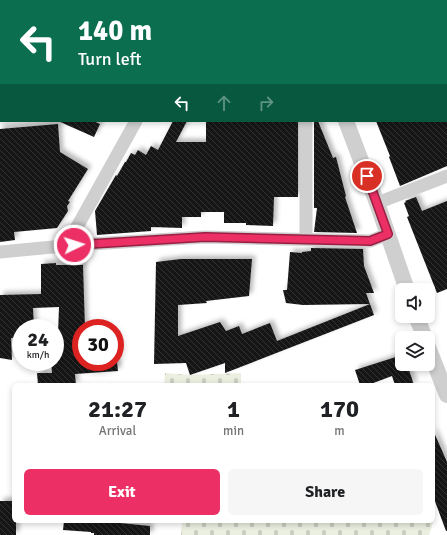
<!DOCTYPE html>
<html lang="en">
<head>
<meta charset="utf-8">
<style>
  body { margin:0; font-family:Signika,sans-serif; background:#f6f6f6; color:#202124; height:100vh; display:flex; flex-direction:column; font-size:15px; white-space:nowrap }
  * { box-sizing:border-box; margin:0 }
  p { font-size:13px; color:#757577 }
  .icon { flex:none; width:22px; height:22px; fill:none; stroke:currentColor; stroke-width:2; stroke-linecap:round; stroke-linejoin:round }
  .map { position:relative; flex:1; overflow:hidden }
  .side { position:absolute; left:12px; top:383px; width:423px; height:140px; display:flex; flex-direction:column; background:#fff; border-radius:6px; box-shadow:0 2px 6px #0003 }
  .side>* { flex:none }
  .banner { position:absolute; left:0px; top:0px; width:447px; height:122px; box-shadow:0 2px 6px #0003; background:#0b6e4f; color:#fff; overflow:hidden }
  .tools { position:absolute; left:395px; top:283px; display:grid; gap:8px }
  .tools a { display:grid; place-items:center; width:40px; height:40px; border-radius:6px; background:#fff; box-shadow:0 2px 6px #0003; font-size:20px }
  .speed { position:absolute; left:12px; top:319px; display:flex; gap:8px; font-size:20px; font-weight:700; text-align:center }
  .speed>* { display:grid; place-content:center; width:52px; height:52px; border-radius:50%; background:#fff; box-shadow:0 2px 6px #0003; line-height:1 }
  .speed small { font-size:10px; font-weight:400 }
  .speed .limit { border:6px solid #d22; background:#fff; color:#111 }
  .pin { position:absolute; display:grid; place-items:center; width:34px; height:34px; color:#fff; margin:-17px; border:2px solid #fff; border-radius:50%; box-shadow:0 1px 4px #0007 }
  .me { position:absolute; width:44px; margin:-22px; rotate:86deg; stroke-linejoin:round; filter:drop-shadow(0 0 3px #0008) }
  .turn { display:flex; align-items:center; gap:14px; height:84px; padding:0 12px; font-size:18px }
  .turn .icon { width:52px; height:52px; stroke-width:2.5 }
  .turn b { display:block; font-size:28px; line-height:34px }
  .lanes { display:flex; align-items:center; height:38px; padding:0 12px; background:#0003; justify-content:center; gap:20px; direction:ltr }
  .lanes .off { opacity:.35 }
  .eta { display:flex; justify-content:space-evenly; align-items:center; height:68px; text-align:center }
  .eta b { font-size:24px; font-weight:800; line-height:28px }
  .primary-button { display:flex; gap:8px; margin-top:auto; padding:8px 12px }
  .primary-button a { flex:1; height:46px; border-radius:6px; background:#ec3065; color:#fff; font-size:16px; font-weight:800; line-height:46px; text-align:center }
  .primary-button a+a { background:#f6f6f6; color:#202124 }
  .map>svg:first-child { display:block }
  .cemetery { fill:url(#cemetery-stones) }
  .building { fill:url(#building-back-hatch); filter:url(#shadow) }
  .lines { fill:none; stroke-linecap:round; stroke-linejoin:round }
  .minor { stroke:#cfcfcf; stroke-width:13 }
  .tertiary { stroke:#cfcfcf; stroke-width:16 }
  .route-casing { stroke:#991f42; stroke-width:10 }
  .route { stroke:#ec3065; stroke-width:7 }
</style>
</head>
<body>
<div class="map">
<svg width="447" height="535" viewBox="0 0 447 535">
  <defs>
    <pattern id="cemetery-stones" width="16" height="16" patternUnits="userSpaceOnUse"><rect width="16" height="16" fill="#ebefe0"/><path d="M2 7V4a2 2 0 0 1 4 0v3zM10 15v-3a2 2 0 0 1 4 0v3z" fill="#cacdc1"/></pattern>
    <pattern id="building-back-hatch" width="6" height="6" patternUnits="userSpaceOnUse"><rect width="6" height="6" fill="#191919"/><path d="M-1 5l2 2M0 0l6 6M5-1l2 2" fill="none" stroke="#323232"/></pattern>
    <filter id="shadow"><feDropShadow dx="3.5" dy="-3.5" stdDeviation="2" flood-color="#0004"/></filter>
  </defs>
  <rect width="100%" height="100%" fill="#fff"/>
  <path class="cemetery" d="M 165,373 L 190,375 L 241,373 L 241,385 L 164,385 Z
    M 433,508 L 435,516 L 429,535 L 181,535 L 182,521 L 433,521 Z"/>
  <path class="building" d="M 58,121 L 93,121 L 100,124 L 94,137 Z
    M 173,121 L 187,121 L 176,142 L 206,142 L 206,121 L 298,121 L 298,197 L 274,197 L 273,226 L 246,225 L 246,223 L 224,223 L 224,212 L 201,212 L 201,217 L 182,217 L 182,228 L 151,227 L 151,231 L 97,235 L 95,211 L 116,175 L 117,176 L 125,162 L 126,162 L 131,153 L 135,155 L 138,150 L 146,155 L 151,146 L 158,150 Z
    M 314,121 L 318,121 L 333,158 L 336,157 L 346,196 L 345,197 L 357,233 L 314,232 L 317,208 L 314,208 Z
    M 376,121 L 447,121 L 447,166 L 400,186 L 389,157 L 390,156 Z
    M 58,124 L 60,152 L 88,169 L 68,201 L 70,202 L 67,206 L 68,211 L 57,228 L 14,232 L 15,240 L 0,242 L 0,129 Z
    M 416,197 L 422,211 L 447,201 L 447,289 L 437,293 L 407,217 L 409,216 L 404,203 L 406,202 L 405,201 Z
    M 311,248 L 363,249 L 364,266 L 374,293 L 366,293 L 370,304 L 303,305 L 286,303 L 283,290 L 287,290 L 290,252 L 302,253 L 302,252 L 311,251 Z
    M 181,259 L 252,259 L 249,296 L 206,301 L 207,303 L 178,305 L 178,336 L 220,322 L 226,331 L 239,326 L 242,334 L 270,323 L 277,341 L 370,304 L 374,315 L 225,373 L 225,363 L 190,375 L 186,363 L 154,364 L 156,262 Z
    M 56,263 L 56,265 L 83,265 L 85,328 L 81,328 L 81,362 L 117,362 L 118,371 L 75,374 L 76,385 L 38,385 L 37,373 L 52,373 L 51,362 L 55,362 L 55,334 L 58,334 L 59,307 L 33,308 L 34,328 L 21,328 L 21,337 L 11,338 L 12,360 L 0,358 L 0,295 L 41,294 L 41,264 Z
    M 402,355 L 402,364 L 407,364 L 414,385 L 395,385 L 392,376 L 368,385 L 360,385 L 355,370 Z
    M 433,430 L 447,462 L 447,531 L 446,531 L 433,496 Z
    M 0,501 L 14,501 L 14,521 L 16,521 L 16,535 L 0,535 Z
    M 64,521 L 100,521 L 150,526 L 150,535 L 94,535 L 94,533 L 91,533 L 91,532 L 63,530 Z"/>
  <g class="lines">
    <path class="minor" d="M 192,0 L 192,1
      M 384,1 L 388,0
      M 306,121 L 306,239
      M 377,203 L 447,176
      M 74,245 L 77,227 L 136,121
      M 0,252 L 74,245 L 205,237 L 370,241 L 388,234"/>
    <path class="tertiary" d="M 297,0 L 298,1
      M 346,121 L 377,203 L 407,290
      M 416,316 L 425,338
      M 428,347 L 447,395"/>
  </g>
  <g class="lines">
    <defs>
      <path id="route" d="M 74,245 L 205,237 L 370,241 L 388,234 L 367,176"/>
    </defs>
    <use href="#route" class="route-casing"/>
    <use href="#route" class="route"/>
  </g>
</svg>
<div class="tools">
<a><svg class="icon" aria-label="sound" viewBox="0 0 24 24"><path d="M4 9h4l5-4v14l-5-4H4zM17 9q2 3 0 6"/></svg></a>
<a><svg class="icon" aria-label="layers" viewBox="0 0 24 24"><path d="M12 4l9 5-9 5-9-5zM3 14l9 5 9-5"/></svg></a>
</div>
<div class="speed"><div>24<small>km/h</small></div><div class="limit">30</div></div>
<div class="pin" style="left:367px;top:176px;background:#d93025"><svg class="icon" aria-label="arrive" viewBox="0 0 24 24"><path d="M6 21V4h12l-3 4 3 4H6"/></svg></div>
<svg class="me" style="left:74px;top:245px" viewBox="-20 -20 40 40"><circle r="17" fill="#ec3065" stroke="#fff" stroke-width="3"/><path d="M0-11L8 9 0 5-8 9z" fill="#fff"/></svg>
<div class="banner">
<div class="turn"><svg class="icon" aria-label="left" viewBox="0 0 24 24"><path d="M17 20v-9H6M10 6l-5 5 5 5"/></svg><div><b>140 m</b>Turn left</div></div>
<div class="lanes"><svg class="icon" aria-label="left" viewBox="0 0 24 24"><path d="M17 20v-9H6M10 6l-5 5 5 5"/></svg><svg class="icon off" aria-label="ahead" viewBox="0 0 24 24"><path d="M12 20V5M6 11l6-6 6 6"/></svg><svg class="icon off" aria-label="right" viewBox="0 0 24 24"><path d="M7 20v-9h11M14 6l5 5-5 5"/></svg></div>
</div>
<section class="side">
<div class="eta">
<div><b>21:27</b><p>Arrival</p></div>
<div><b>1</b><p>min</p></div>
<div><b>170</b><p>m</p></div>
</div>
<div class="primary-button"><a>Exit</a><a>Share</a></div>
</section>
</div>
</body>
</html>
